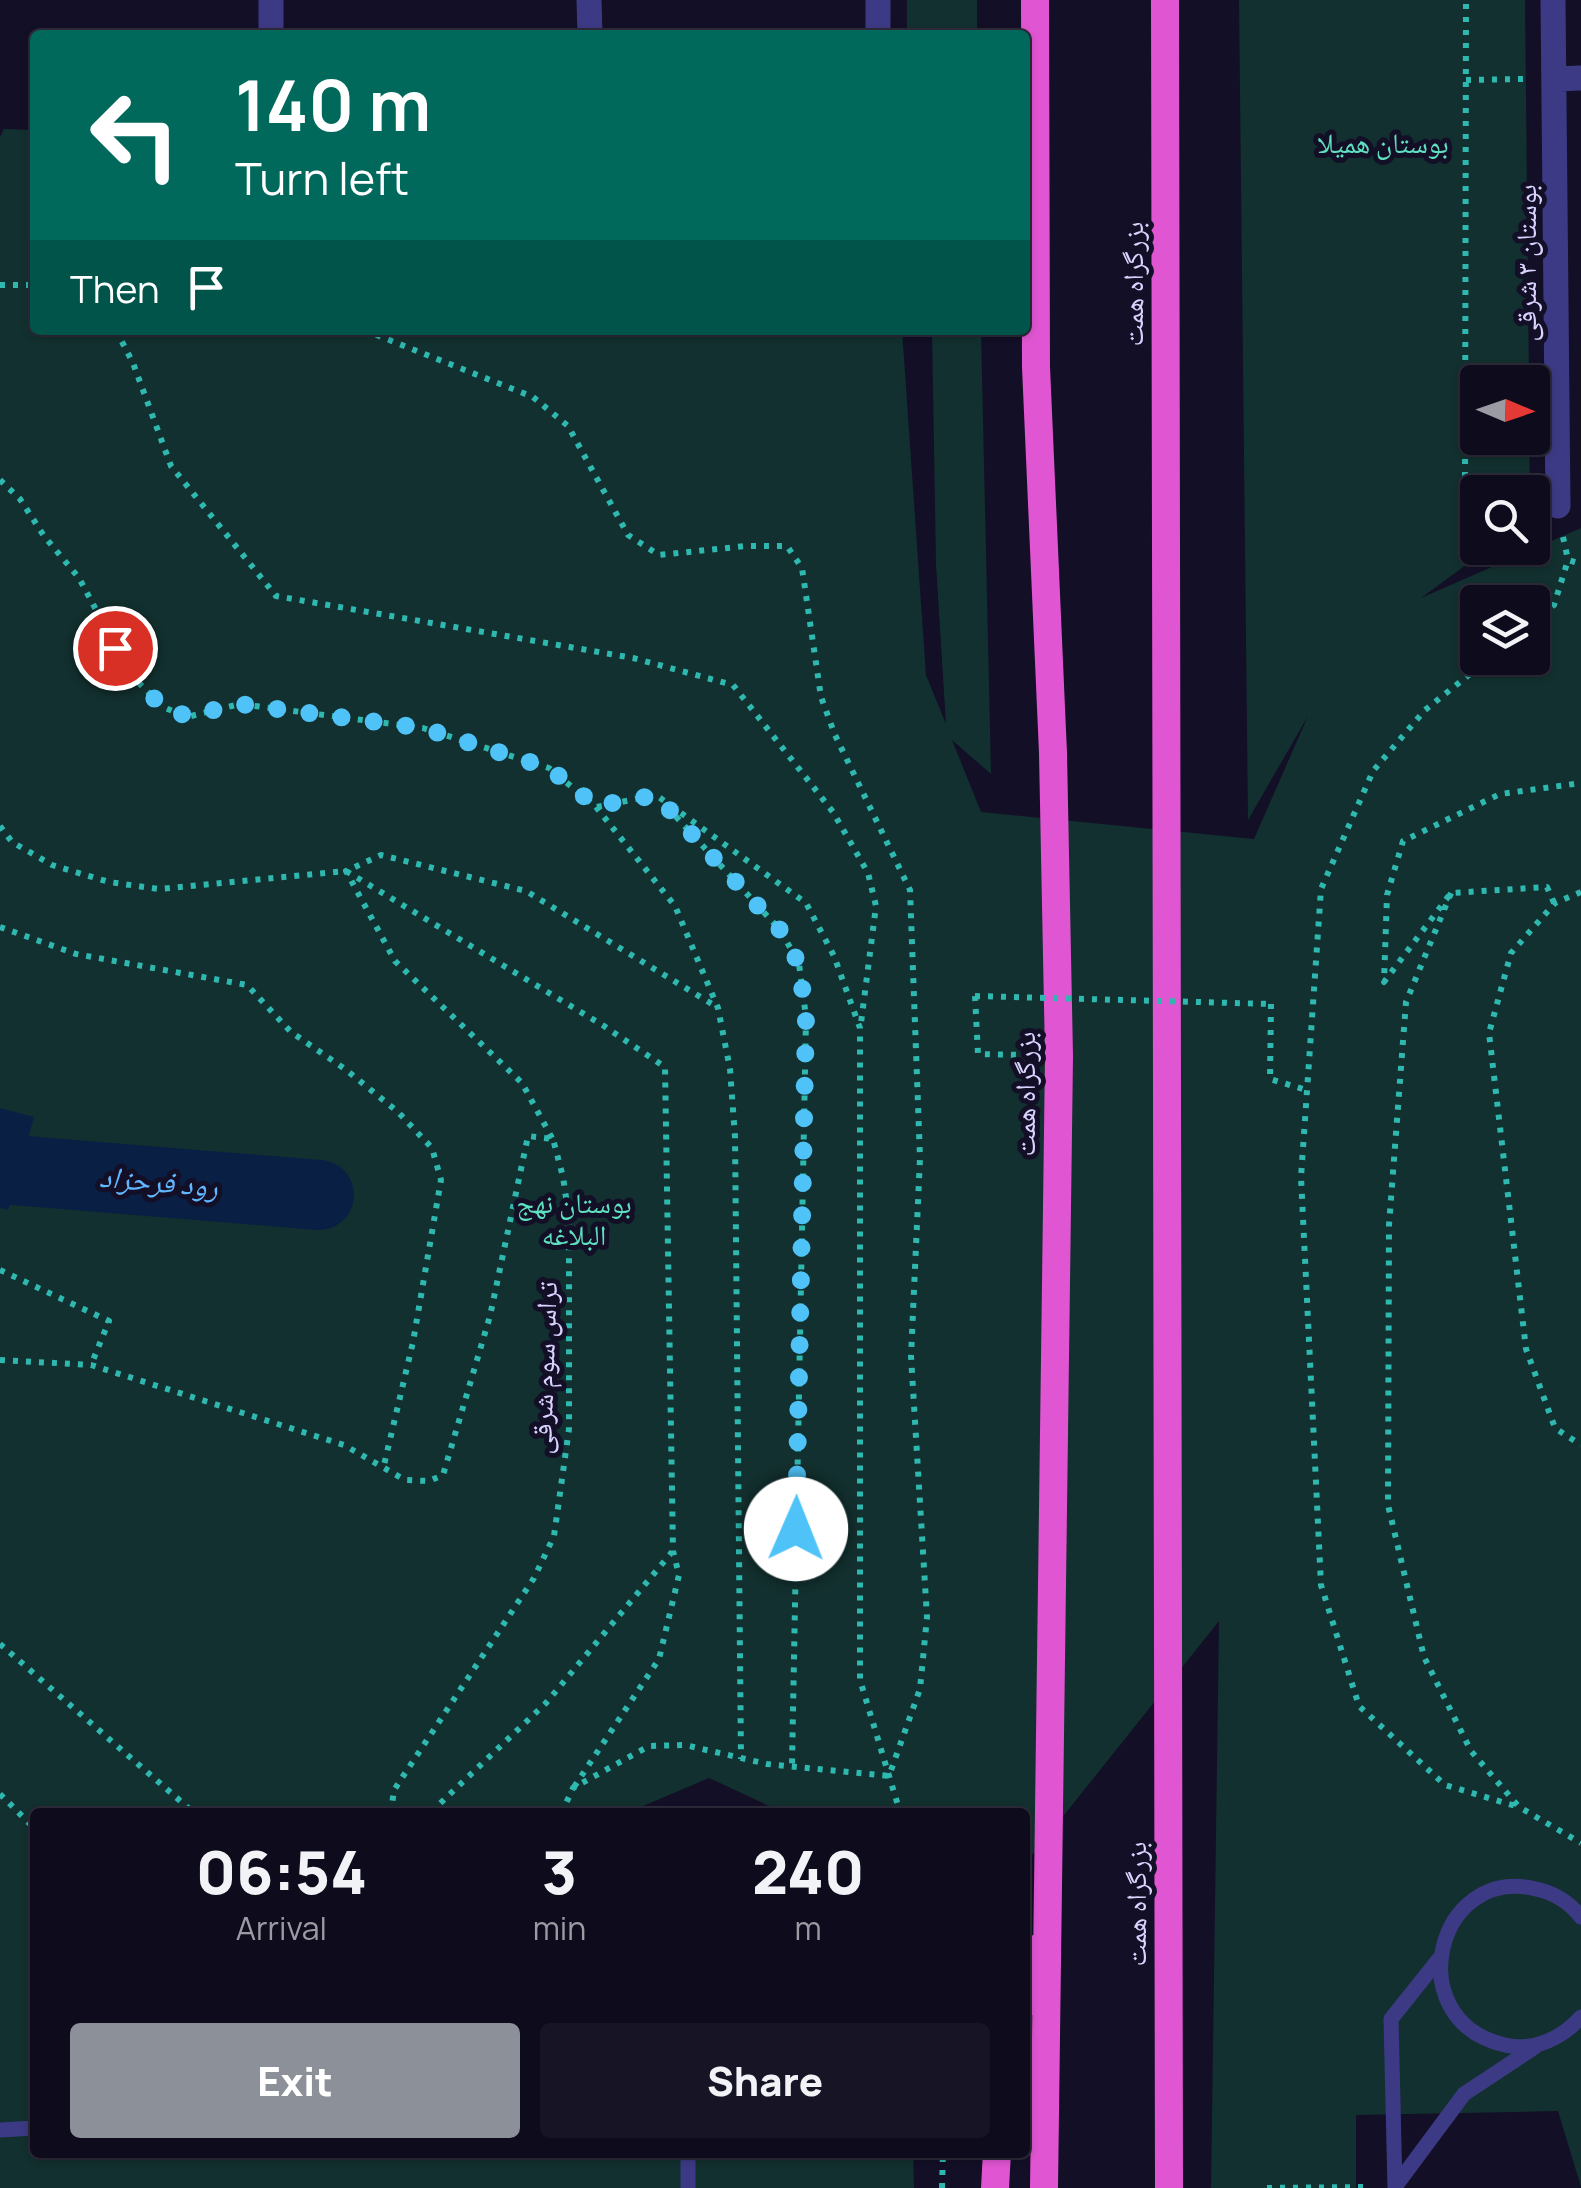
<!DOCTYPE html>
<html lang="en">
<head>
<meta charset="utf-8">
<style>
  body { margin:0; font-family:Manrope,"Noto Naskh Arabic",sans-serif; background:#171425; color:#f1f3f6; height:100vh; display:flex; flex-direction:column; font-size:38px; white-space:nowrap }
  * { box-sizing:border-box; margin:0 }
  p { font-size:32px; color:#9b9ba3 }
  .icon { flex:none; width:55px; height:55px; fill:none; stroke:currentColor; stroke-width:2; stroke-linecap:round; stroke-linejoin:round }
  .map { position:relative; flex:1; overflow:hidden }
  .details { position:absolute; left:30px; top:1808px; width:1000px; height:350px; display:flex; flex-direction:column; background:#0e0b1c; border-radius:10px; box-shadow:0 2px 8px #0004,0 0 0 2px #2e2b3b }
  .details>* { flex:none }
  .banner { position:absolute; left:30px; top:30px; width:1000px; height:305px; border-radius:10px; box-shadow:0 2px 8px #0004,0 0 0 2px #2e2b3b; background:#00695c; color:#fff; overflow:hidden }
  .needle { width:65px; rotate:92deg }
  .fabs { position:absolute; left:1460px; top:365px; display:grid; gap:20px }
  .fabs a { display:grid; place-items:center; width:90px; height:90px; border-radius:10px; background:#0e0b1c; box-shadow:0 2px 8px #0004,0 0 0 2px #2e2b3b; font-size:50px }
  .pin { position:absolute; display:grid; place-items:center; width:85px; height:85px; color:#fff; margin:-42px; border:5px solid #fff; border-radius:50%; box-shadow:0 2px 10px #0007 }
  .me { position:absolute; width:110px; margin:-55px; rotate:1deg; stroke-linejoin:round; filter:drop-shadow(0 0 8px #0008) }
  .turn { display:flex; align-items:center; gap:35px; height:210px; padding:0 40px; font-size:45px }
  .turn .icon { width:130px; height:130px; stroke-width:2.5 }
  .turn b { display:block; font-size:70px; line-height:85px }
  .then { display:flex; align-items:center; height:95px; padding:0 40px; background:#0003; gap:20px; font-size:38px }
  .eta { display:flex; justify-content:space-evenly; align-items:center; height:170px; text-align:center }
  .eta b { font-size:60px; font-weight:800; line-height:70px }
  .button { display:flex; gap:20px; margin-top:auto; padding:20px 40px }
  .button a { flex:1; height:115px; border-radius:10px; background:#8c9099; color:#fff; font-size:40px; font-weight:800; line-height:115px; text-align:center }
  .button a+a { background:#171425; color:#f1f3f6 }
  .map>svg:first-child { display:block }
  .green { fill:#12302f; fill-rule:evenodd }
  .water { fill:#0a1f44 }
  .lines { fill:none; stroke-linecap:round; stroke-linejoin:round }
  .river { stroke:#0a1f44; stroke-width:70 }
  .path { stroke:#2fb8b0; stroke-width:6; stroke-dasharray:5 8; stroke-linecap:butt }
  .service { stroke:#3d3a85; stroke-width:15 }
  .minor { stroke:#3d3a85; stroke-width:25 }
  .trunk { stroke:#e055d1; stroke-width:28 }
  .path-bridge { stroke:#2fb8b0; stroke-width:6; stroke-dasharray:5 8; stroke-linecap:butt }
  .route { stroke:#4fc3f7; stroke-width:18; stroke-dasharray:0 32.4 }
  .labels { text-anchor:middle; stroke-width:10; stroke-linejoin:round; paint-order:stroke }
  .park-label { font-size:28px; fill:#5fe0c0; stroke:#130f26 }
  .street-label { font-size:28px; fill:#d9d4ff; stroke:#130f26 }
  .water-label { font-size:30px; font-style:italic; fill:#62b6ff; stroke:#130f26 }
</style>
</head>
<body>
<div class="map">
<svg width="1581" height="2188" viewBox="0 0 1581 2188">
  <rect width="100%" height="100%" fill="#130f26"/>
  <path class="green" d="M 907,0 L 977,0 L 977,35 L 907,35 Z
    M 1239,0 L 1525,0 L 1529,382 L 1478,382 L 1478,438 L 1529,438 L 1530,492 L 1478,492 L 1478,548 L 1489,548 L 1421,598 L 1581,528 L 1581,2187 L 1558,2111 L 1356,2115 L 1356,2188 L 1211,2188 L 1219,1621 L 1025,1864 L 1025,1812 L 782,1812 L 709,1778 L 629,1812 L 35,1812 L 35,2152 L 913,2152 L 914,2188 L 0,2188 L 0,137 L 4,129 L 35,130 L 35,330 L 902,330 L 926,675 L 946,724 L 936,564 L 932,330 L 981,330 L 991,774 L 952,740 L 981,812 L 1254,839 L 1308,716 L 1248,820 ZM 1478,602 L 1532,602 L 1532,658 L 1478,658 Z"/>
  <path class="water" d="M 0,1108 L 34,1117 L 8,1210 L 0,1208 Z"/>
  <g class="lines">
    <path class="river" d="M 0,1169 L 319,1195"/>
    <path class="path" d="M 1466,80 L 1523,79
      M 0,285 L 35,285
      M 116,330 L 133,363 L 171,466 L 276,596 L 633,658 L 733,685 L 833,812 L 868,873 L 876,906 L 861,1023
      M 364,330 L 533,397 L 568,426 L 628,535 L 659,555 L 746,546 L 787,546 L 802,568 L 821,697 L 835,735 L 910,890 L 920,1158 L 911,1356 L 927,1617 L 920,1689 L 889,1776 L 767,1764 L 685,1745 L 649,1746 L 573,1788 L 562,1812
      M 0,480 L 20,499 L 44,536 L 79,578 L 131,675 L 163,707 L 187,717 L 240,704 L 423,728 L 549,768 L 596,807 L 656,795 L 806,903 L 834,956 L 860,1028 L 860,1680 L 900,1812
      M 1465,490 L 1466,0
      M 1563,537 L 1568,560 L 1581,564
      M 1532,623 L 1554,605 L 1568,560
      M 1490,658 L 1425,710 L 1373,771 L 1321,889 L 1301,1177 L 1321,1585 L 1359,1706 L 1445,1785 L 1519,1807
      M 596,807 L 675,906 L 718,1008 L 730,1069 L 735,1137 L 741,1759
      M 667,807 L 781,931 L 799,964 L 806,1017 L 792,1765
      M 0,826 L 12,842 L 52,865 L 109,882 L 159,889 L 346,871 L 604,1026 L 665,1067 L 673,1551 L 679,1575 L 659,1659 L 574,1787
      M 1581,892 L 1555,903 L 1511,953 L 1489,1033 L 1526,1349 L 1555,1428 L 1581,1445
      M 1451,893 L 1406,1002 L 1389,1225 L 1388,1505 L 1424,1657 L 1471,1751 L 1519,1807 L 1581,1843
      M 1554,903 L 1547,887 L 1451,893 L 1384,982 L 1387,895 L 1403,841 L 1500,794 L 1581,783
      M 0,927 L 76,954 L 247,985 L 291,1032 L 345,1069 L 398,1112 L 432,1148 L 441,1180 L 413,1342 L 384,1465
      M 975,996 L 978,1054 L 1028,1055
      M 1271,1004 L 1270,1079 L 1306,1090
      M 552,1138 L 522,1083 L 395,961 L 346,871 L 381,855 L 526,891 L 717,1007
      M 0,1270 L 109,1321 L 91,1365
      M 0,1360 L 91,1365 L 344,1445 L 405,1480 L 429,1481 L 443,1475 L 490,1316 L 528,1136 L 553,1139 L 563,1177 L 569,1218 L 569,1429 L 554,1536 L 534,1578 L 394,1790 L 391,1812
      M 0,1644 L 193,1812
      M 0,1794 L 35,1829
      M 431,1812 L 546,1703 L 672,1552
      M 942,2188 L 943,2152
      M 1267,2188 L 1369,2187"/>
    <path class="service" d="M 1581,1917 C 1569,1902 1555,1893 1536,1889 C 1436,1864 1398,2021 1505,2045 C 1534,2052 1562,2038 1581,2017
      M 0,2130 L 35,2128
      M 1395,2187 L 1464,2094 L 1535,2047
      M 688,2188 L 688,2152
      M 1395,2188 L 1391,2019 L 1439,1959"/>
    <path class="minor" d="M 271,0 L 271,35
      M 589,0 L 590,35
      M 878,0 L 878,35
      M 1553,0 L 1558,506
      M 1554,79 L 1581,78"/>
    <path class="trunk" d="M 1035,0 L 1036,367 L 1053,753 L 1059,1056 L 1044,2188
      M 1165,0 L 1169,2188
      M 1025,2003 L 1035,1949
      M 995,2188 L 997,2152"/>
    <path class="path-bridge" d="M 975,996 L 1271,1004"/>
  </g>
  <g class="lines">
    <path class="route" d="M 115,648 L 130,675 L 163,707 L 187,716 L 240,704 L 423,728 L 549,768 L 596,806 L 656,795 L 781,931 L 799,964 L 806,1017 L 796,1529"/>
  </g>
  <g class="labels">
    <g class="park-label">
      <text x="1383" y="153">بوستان همیلا</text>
      <text x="574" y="1213">بوستان نهج<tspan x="574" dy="32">البلاغه</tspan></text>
    </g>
    <g class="street-label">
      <text transform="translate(1526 263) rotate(-90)" y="10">بوستان ۳ شرقی</text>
      <text transform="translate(1133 284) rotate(-90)" y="10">بزرگراه همت</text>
      <text transform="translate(1025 1094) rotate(-90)" y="10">بزرگراه همت</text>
      <text transform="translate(544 1368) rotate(-88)" y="10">تراس سوم شرقی</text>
      <text transform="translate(1136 1904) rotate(-90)" y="10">بزرگراه همت</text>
    </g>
    <g class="water-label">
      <text transform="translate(159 1182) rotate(5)" y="10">رود فرحزاد</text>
    </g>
  </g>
</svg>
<div class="fabs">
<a><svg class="needle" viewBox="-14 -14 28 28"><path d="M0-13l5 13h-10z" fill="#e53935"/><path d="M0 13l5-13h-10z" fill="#9b9ba3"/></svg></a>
<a><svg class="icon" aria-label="search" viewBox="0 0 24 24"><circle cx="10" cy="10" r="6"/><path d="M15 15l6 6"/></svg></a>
<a><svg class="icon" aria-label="layers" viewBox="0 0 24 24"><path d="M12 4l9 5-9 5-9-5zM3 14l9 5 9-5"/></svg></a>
</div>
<div class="pin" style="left:115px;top:648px;background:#d93025"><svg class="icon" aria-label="arrive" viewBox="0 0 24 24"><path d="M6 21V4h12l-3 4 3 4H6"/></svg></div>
<svg class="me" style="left:796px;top:1529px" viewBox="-20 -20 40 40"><circle r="19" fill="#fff"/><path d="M0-13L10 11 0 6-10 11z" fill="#4fc3f7"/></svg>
<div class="banner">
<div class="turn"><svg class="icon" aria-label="left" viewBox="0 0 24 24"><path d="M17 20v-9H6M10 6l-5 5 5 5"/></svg><div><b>140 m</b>Turn left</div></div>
<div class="then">Then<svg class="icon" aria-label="arrive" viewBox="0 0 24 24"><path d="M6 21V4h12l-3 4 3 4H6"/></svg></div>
</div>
<section class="details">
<div class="eta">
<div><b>06:54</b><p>Arrival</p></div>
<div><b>3</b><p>min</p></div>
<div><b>240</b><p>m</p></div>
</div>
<div class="button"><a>Exit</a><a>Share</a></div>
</section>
</div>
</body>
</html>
